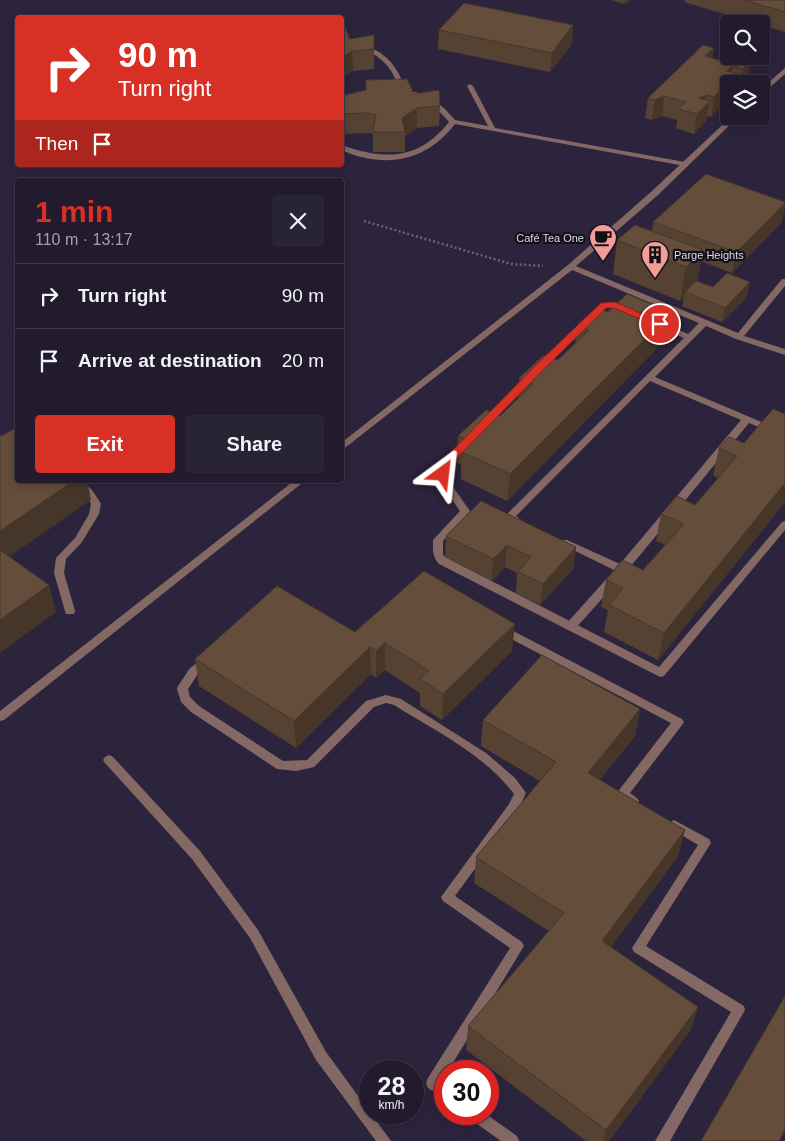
<!DOCTYPE html>
<html lang="en">
<head>
<meta charset="utf-8">
<style>
  body { margin:0; font-family:Helvetica,sans-serif; background:#292435; color:#f1f3f6; height:100vh; display:flex; flex-direction:column; font-size:19px; white-space:nowrap }
  * { box-sizing:border-box; margin:0 }
  p { font-size:16px; color:#a2a1aa }
  .icon { flex:none; width:28px; height:28px; fill:none; stroke:currentColor; stroke-width:2; stroke-linecap:round; stroke-linejoin:round }
  .map { position:relative; flex:1; overflow:hidden }
  .panel { position:absolute; left:15px; top:178px; width:329px; height:305px; display:flex; flex-direction:column; background:#211b2d; border-radius:5px; box-shadow:0 2px 12px #0003,0 0 0 1px #3e3949 }
  .panel>* { flex:none }
  .hud { position:absolute; left:15px; top:15px; width:329px; height:152px; border-radius:5px; box-shadow:0 2px 12px #0003,0 0 0 1px #3e3949; background:#d93025; color:#fff; overflow:hidden }
  .buttons { position:absolute; left:720px; top:15px; display:grid; gap:10px }
  .buttons a { display:grid; place-items:center; width:50px; height:50px; border-radius:5px; background:#211b2d; box-shadow:0 2px 12px #0003,0 0 0 1px #3e3949; font-size:25px }
  .speed { position:absolute; left:359px; top:1060px; display:flex; gap:10px; font-size:25px; font-weight:700; text-align:center }
  .speed>* { display:grid; place-content:center; width:65px; height:65px; border-radius:50%; background:#211b2d; box-shadow:0 2px 12px #0003,0 0 0 1px #3e3949; line-height:1 }
  .speed small { font-size:12px; font-weight:400 }
  .speed .limit { border:8px solid #d22; background:#fff; color:#111 }
  .pin { position:absolute; display:grid; place-items:center; width:42px; height:42px; color:#fff; margin:-21px; border:2px solid #fff; border-radius:50%; box-shadow:0 1px 5px #0007 }
  .me { position:absolute; width:55px; margin:-28px; rotate:30deg; stroke-linejoin:round; filter:drop-shadow(0 0 4px #0008) }
  .turn { display:flex; align-items:center; gap:18px; height:105px; padding:0 20px; font-size:22px }
  .turn .icon { width:65px; height:65px; stroke-width:2.5 }
  .turn b { display:block; font-size:35px; line-height:42px }
  .then { display:flex; align-items:center; height:48px; padding:0 20px; background:#0003; gap:10px; font-size:19px }
  .round { display:grid; place-items:center; flex:none; width:52px; height:52px; border-radius:5px; background:#292435 }
  .overview { display:flex; align-items:center; justify-content:space-between; height:85px; padding:0 20px }
  h1 { font-size:30px; font-weight:700; line-height:38px; color:#d93025 }
  .cta { display:flex; gap:10px; margin-top:auto; padding:10px 20px }
  .cta a { flex:1; height:58px; border-radius:5px; background:#d93025; color:#fff; font-size:20px; font-weight:700; line-height:58px; text-align:center }
  .cta a+a { background:#292435; color:#f1f3f6 }
  ul { padding:0; list-style:none }
  li { display:flex; align-items:center; gap:15px; height:65px; padding:0 20px; border-top:1px solid #3e3949 }
  li div { flex:1 }
  li b { display:block; font-size:19px }
  li em { font-style:normal }
  .map>svg:first-child { display:block }
  .lines { fill:none; stroke-linecap:round; stroke-linejoin:round }
  .path { stroke:#6a6378; stroke-width:2.5; stroke-dasharray:2 2.5; stroke-linecap:butt }
  .lane { fill:#846863; fill-rule:evenodd }
  .street { fill:#846863; fill-rule:evenodd }
  .wall { fill:#564232 }
  .shaded-wall { fill:#463629 }
  .building { fill:#644d3a; stroke:#463629 }
  .route { fill:#d93025; stroke:#8d1f18 }
  .labels { text-anchor:middle; stroke-width:4.5; stroke-linejoin:round; paint-order:stroke }
  .far-poi-label { font-size:11px; fill:#ded9e9; stroke:#13101a; text-anchor:end }
</style>
</head>
<body>
<div class="map">
<svg width="785" height="1141" viewBox="0 0 785 1141">
  <rect width="100%" height="100%" fill="#2c243c"/>
  <g class="lines">
    <path class="path" d="M 364,221 L 511,264 L 543,266"/>
    <path class="lane" d="M 341,39 C 369,45 388,51 401,78 L 394,91 L 389,90 L 395,78 C 384,55 365,48 341,43 Z
      M 470,84 L 473,86 L 495,128 L 685,162 L 689,164 L 685,166 L 455,124 C 426,162 384,169 341,150 L 341,145 C 385,160 418,161 449,122 C 435,105 420,97 399,92 L 399,90 L 401,89 L 419,93 L 432,99 L 444,108 L 455,120 L 488,126 L 467,86 Z
      M 68,480 C 87,480 92,489 101,504 L 99,514 L 82,542 L 66,559 L 64,573 L 75,611 L 74,614 L 66,614 L 65,611 L 54,573 L 56,558 L 75,538 L 89,514 L 91,504 L 85,493 Z
      M 613,575 L 618,579 L 617,582 L 575,629 L 567,629 L 566,626 L 567,623 L 609,576 Z
      M 109,755 L 113,757 L 200,851 L 258,930 L 326,1052 L 391,1141 L 376,1141 L 316,1060 L 250,938 L 192,859 L 105,763 L 103,760 L 105,757 Z"/>
    <path class="street" d="M 785,68 L 785,74 L 761,95 L 761,89 Z
      M 732,116 L 739,116 L 658,195 L 576,266 L 738,333 L 782,279 L 785,279 L 785,286 L 744,336 L 785,349 L 785,355 L 736,339 L 706,326 L 655,377 L 785,432 L 785,438 L 749,423 L 626,572 L 618,572 L 561,544 L 559,542 L 561,540 L 567,540 L 620,564 L 741,420 L 650,381 L 516,516 L 524,522 L 522,524 C 517,526 508,522 504,517 L 506,515 L 684,338 L 655,326 L 655,322 L 661,322 L 688,334 L 699,323 L 572,270 L 341,451 L 341,443 L 568,265 L 652,191 Z
      M 601,303 L 615,303 L 630,310 L 626,312 L 614,307 L 606,307 L 544,368 L 538,368 L 537,366 L 538,364 Z
      M 528,377 L 532,380 L 531,382 L 488,425 L 482,425 L 480,423 L 525,378 Z
      M 466,439 L 471,442 L 451,463 L 448,474 L 453,487 L 470,511 L 443,541 L 443,555 L 447,558 L 659,667 L 782,522 L 785,521 L 785,530 L 664,676 L 660,677 L 439,564 C 432,556 433,550 433,540 L 460,511 L 444,488 L 438,474 L 444,460 L 463,440 Z
      M 295,480 L 306,480 L 4,720 L 0,721 L 0,711 Z
      M 502,625 L 682,719 L 684,722 L 682,725 L 630,793 L 637,798 L 639,801 L 637,804 C 630,807 620,801 616,794 L 671,723 L 498,632 L 497,629 L 498,626 Z
      M 206,657 L 210,658 L 211,661 L 198,674 L 188,689 L 190,697 L 199,706 L 283,761 L 307,760 L 366,701 L 386,695 L 401,699 L 486,753 L 515,778 L 526,793 L 518,810 L 455,896 L 522,942 L 524,946 L 448,1071 L 445,1071 L 445,1076 L 442,1081 L 445,1084 L 445,1099 L 428,1088 L 426,1083 L 428,1078 L 510,948 L 443,901 L 441,897 L 509,804 L 514,794 C 484,754 435,731 394,705 L 386,703 L 374,707 L 314,767 L 296,771 L 277,769 L 191,712 L 181,702 L 177,689 L 178,686 L 190,668 Z
      M 674,820 L 709,839 L 711,843 L 646,946 L 744,1006 L 745,1010 L 670,1141 L 655,1141 L 731,1012 L 634,952 L 632,948 L 698,845 L 670,828 L 668,825 L 670,822 Z
      M 468,1114 L 486,1114 L 517,1136 L 519,1141 L 501,1141 L 470,1119 Z"/>
  </g>
  <path class="wall" d="M 611,0 L 631,0 L 624,4 Z
    M 685,0 L 785,0 L 785,32 L 761,25 L 761,24 L 757,24 L 684,2 Z
    M 573,25 L 572,44 L 550,72 L 438,49 L 439,30 Z
    M 374,35 L 374,69 L 353,71 L 350,39 Z
    M 741,57 L 748,80 L 744,84 L 729,84 L 729,98 L 711,117 L 707,116 L 706,121 L 694,134 L 676,128 L 677,120 L 662,116 L 652,120 L 645,118 L 648,98 L 712,59 L 733,64 Z
    M 414,94 L 440,106 L 439,126 L 417,128 L 405,136 L 405,152 L 373,152 L 373,134 L 368,133 L 341,134 L 341,96 Z
    M 785,202 L 785,207 L 781,223 L 732,273 L 701,261 L 697,281 L 713,287 L 747,297 L 722,322 L 682,306 L 684,298 L 680,301 L 613,274 L 617,240 L 652,232 L 653,222 Z
    M 608,312 L 672,312 L 667,338 L 507,501 L 461,479 L 461,465 L 457,463 L 458,436 L 500,416 L 518,398 L 519,378 L 558,360 L 575,344 L 577,325 Z
    M 785,414 L 785,502 L 658,660 L 604,632 L 608,610 L 601,607 L 606,580 L 643,570 L 665,545 L 656,541 L 661,514 L 695,505 L 718,478 L 713,475 L 719,448 L 744,443 Z
    M 446,536 L 576,547 L 573,569 L 540,605 L 516,593 L 517,573 L 505,567 L 492,581 L 445,557 Z
    M 355,632 L 512,651 L 442,720 L 420,706 L 420,693 L 385,670 L 376,678 L 371,674 L 296,748 L 199,686 L 195,659 Z
    M 640,709 L 635,736 L 599,780 L 678,856 L 611,947 L 698,1007 L 690,1031 L 609,1141 L 586,1141 L 466,1050 L 468,1026 L 549,931 L 474,883 L 476,857 L 540,781 L 481,746 L 483,720 Z"/>
  <path class="shaded-wall" d="M 625,0 L 631,0 L 624,4 Z
    M 573,25 L 572,44 L 550,72 L 552,53 Z
    M 714,48 L 711,67 L 705,56 Z
    M 352,51 L 353,71 L 341,78 L 341,58 Z
    M 751,60 L 748,80 L 744,84 L 740,84 L 743,69 Z
    M 732,66 L 730,82 L 737,74 L 735,84 L 729,84 L 729,98 L 711,117 L 714,97 L 727,71 Z
    M 707,95 L 705,106 L 710,101 L 706,121 L 694,134 L 699,98 Z
    M 664,96 L 662,116 L 652,120 L 655,100 Z
    M 417,108 L 417,128 L 405,136 L 405,132 L 402,118 Z
    M 785,203 L 781,223 L 732,273 L 736,252 Z
    M 703,250 L 697,285 L 685,292 L 684,298 L 680,301 L 686,267 Z
    M 750,282 L 747,297 L 722,322 L 725,308 Z
    M 672,312 L 667,338 L 507,501 L 510,474 Z
    M 75,480 L 87,480 L 91,500 L 0,563 L 0,531 Z
    M 785,483 L 785,502 L 658,660 L 664,633 Z
    M 507,545 L 505,567 L 492,581 L 493,559 Z
    M 576,547 L 573,569 L 540,605 L 543,584 Z
    M 49,585 L 56,612 L 0,653 L 0,620 Z
    M 515,624 L 512,651 L 442,720 L 443,694 Z
    M 385,643 L 385,670 L 376,678 L 376,651 Z
    M 370,647 L 371,674 L 296,748 L 294,721 Z
    M 640,709 L 635,736 L 584,800 L 588,773 Z
    M 685,830 L 678,856 L 597,966 L 602,941 Z
    M 698,1007 L 690,1031 L 609,1141 L 604,1141 L 606,1130 Z
    M 785,1129 L 785,1132 L 780,1141 L 779,1141 Z"/>
  <path class="building" d="M 744,0 L 785,0 L 785,12 Z
    M 464,3 L 573,25 L 552,53 L 439,30 Z
    M 341,25 L 344,25 L 350,39 L 374,35 L 374,49 L 352,51 L 341,58 Z
    M 703,45 L 714,48 L 705,56 L 733,64 L 727,71 L 737,74 L 714,97 L 707,95 L 699,98 L 710,101 L 697,114 L 679,109 L 686,102 L 664,96 L 655,100 L 648,98 Z
    M 741,57 L 751,60 L 743,69 L 732,66 Z
    M 407,79 L 414,94 L 439,90 L 440,106 L 417,108 L 402,118 L 405,132 L 373,132 L 376,115 L 367,113 L 341,114 L 341,96 L 366,90 L 366,80 Z
    M 706,174 L 785,202 L 785,203 L 736,252 L 653,222 Z
    M 635,225 L 703,250 L 686,267 L 617,240 Z
    M 727,273 L 750,282 L 725,308 L 685,292 L 696,281 L 713,287 Z
    M 627,294 L 672,312 L 510,474 L 462,452 L 472,442 L 458,436 L 486,410 L 500,416 L 533,384 L 519,378 L 544,355 L 558,360 L 589,330 L 577,325 L 596,308 L 608,312 Z
    M 773,409 L 785,414 L 785,483 L 664,633 L 609,605 L 623,588 L 606,580 L 622,560 L 643,570 L 684,524 L 661,514 L 677,496 L 695,505 L 737,456 L 719,448 L 729,437 L 744,443 Z
    M 15,428 L 18,429 L 18,480 L 75,480 L 0,531 L 0,435 L 2,436 Z
    M 481,501 L 576,547 L 543,584 L 518,572 L 531,557 L 507,545 L 493,559 L 446,536 Z
    M 0,550 L 49,585 L 0,620 Z
    M 424,571 L 515,624 L 443,694 L 420,679 L 429,671 L 385,643 L 376,651 L 370,647 L 294,721 L 195,659 L 277,586 L 355,632 Z
    M 542,655 L 640,709 L 588,773 L 685,830 L 602,941 L 698,1007 L 606,1130 L 468,1026 L 564,913 L 476,857 L 556,762 L 483,720 Z
    M 785,996 L 785,1129 L 779,1141 L 701,1141 Z"/>
  <path class="route" d="M 615,302 L 665,324 L 660,327 L 656,326 L 614,308 L 606,308 L 545,368 L 452,463 L 447,477 L 440,477 L 438,474 L 443,460 L 538,363 L 601,303 Z"/>
  <defs>
    <symbol id="cafe-pin" viewBox="-11 -11 22 30"><path d="M0 17L-7.5 6A9.5 9.5 0 1 1 7.5 6Z" fill="#f59b99" stroke="#13101a"/><path d="M-5.5-4.5H6V0H3Q3 3.5 0 3.5H-2.5Q-5.5 3.5-5.5 0ZM3-3.2v2h1.7v-2ZM-6 4.5H4V6H-6Z" fill="#111"/></symbol>
    <symbol id="building-pin" viewBox="-11 -11 22 30"><path d="M0 17L-7.5 6A9.5 9.5 0 1 1 7.5 6Z" fill="#f59b99" stroke="#13101a"/><path d="M-4-6H4V6H1V3H-1V6H-4ZM-2.5-4.3h1.7v1.8h-1.7ZM.8-4.3h1.7v1.8H.8ZM-2.5-1h1.7V.8h-1.7ZM.8-1h1.7V.8H.8Z" fill="#111"/></symbol>
  </defs>
  <g fill-rule="evenodd">
    <use href="#cafe-pin" x="587" y="222" width="32" height="43"/>
    <use href="#building-pin" x="639" y="239" width="32" height="43"/>
  </g>
  <g class="labels">
    <g class="far-poi-label">
      <text x="584" y="242">Café Tea One</text>
      <text x="674" y="259" text-anchor="start">Parge Heights</text>
    </g>
  </g>
</svg>
<div class="buttons">
<a><svg class="icon" aria-label="search" viewBox="0 0 24 24"><circle cx="10" cy="10" r="6"/><path d="M15 15l6 6"/></svg></a>
<a><svg class="icon" aria-label="layers" viewBox="0 0 24 24"><path d="M12 4l9 5-9 5-9-5zM3 14l9 5 9-5"/></svg></a>
</div>
<div class="speed"><div>28<small>km/h</small></div><div class="limit">30</div></div>
<div class="pin" style="left:660px;top:324px;background:#d93025"><svg class="icon" aria-label="arrive" viewBox="0 0 24 24"><path d="M6 21V4h12l-3 4 3 4H6"/></svg></div>
<svg class="me" style="left:443px;top:474px" viewBox="-20 -20 40 40"><path d="M0-17L14 15 0 8-14 15z" fill="#d93025" stroke="#fff" stroke-width="4"/></svg>
<div class="hud">
<div class="turn"><svg class="icon" aria-label="right" viewBox="0 0 24 24"><path d="M7 20v-9h11M14 6l5 5-5 5"/></svg><div><b>90 m</b>Turn right</div></div>
<div class="then">Then<svg class="icon" aria-label="arrive" viewBox="0 0 24 24"><path d="M6 21V4h12l-3 4 3 4H6"/></svg></div>
</div>
<section class="panel">
<div class="overview"><div><h1>1 min</h1><p>110 m · 13:17</p></div><a class="round"><svg class="icon" aria-label="close" viewBox="0 0 24 24"><path d="M6 6l12 12M18 6L6 18"/></svg></a></div>
<ul>
<li><svg class="icon" aria-label="right" viewBox="0 0 24 24"><path d="M7 20v-9h11M14 6l5 5-5 5"/></svg><div><b>Turn right</b></div><em>90 m</em></li>
<li><svg class="icon" aria-label="arrive" viewBox="0 0 24 24"><path d="M6 21V4h12l-3 4 3 4H6"/></svg><div><b>Arrive at destination</b></div><em>20 m</em></li>
</ul>
<div class="cta"><a>Exit</a><a>Share</a></div>
</section>
</div>
</body>
</html>
